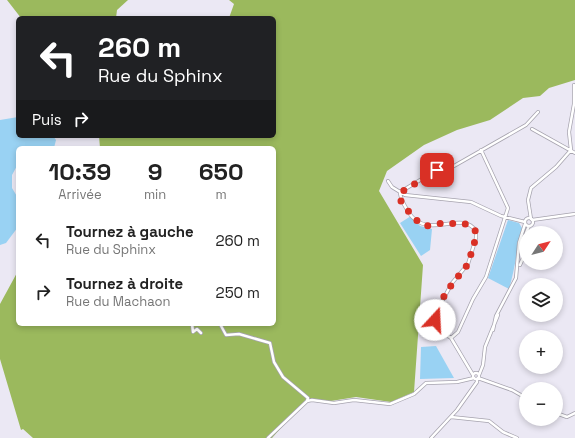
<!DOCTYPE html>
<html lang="fr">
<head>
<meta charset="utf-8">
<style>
  body { margin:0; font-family:"Space Grotesk",sans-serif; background:#f2f2f2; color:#222; height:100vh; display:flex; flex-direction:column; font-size:15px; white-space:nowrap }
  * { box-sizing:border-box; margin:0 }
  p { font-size:13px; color:#767676 }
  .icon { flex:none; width:22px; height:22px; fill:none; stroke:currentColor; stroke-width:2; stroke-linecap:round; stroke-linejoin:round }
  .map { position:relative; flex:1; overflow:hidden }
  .panel { position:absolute; left:16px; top:146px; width:260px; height:180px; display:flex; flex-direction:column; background:#fff; border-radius:6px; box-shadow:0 2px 6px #0003 }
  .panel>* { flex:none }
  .guide { position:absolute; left:16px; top:16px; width:260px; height:122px; border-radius:6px; box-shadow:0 2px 6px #0003; background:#202124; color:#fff; overflow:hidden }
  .needle { width:26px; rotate:54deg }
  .buttons { position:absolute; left:519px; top:226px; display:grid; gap:8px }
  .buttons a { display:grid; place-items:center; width:44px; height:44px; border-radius:50%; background:#fff; box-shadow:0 2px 6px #0003; font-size:20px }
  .pin { position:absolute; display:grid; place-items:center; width:34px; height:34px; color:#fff; margin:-17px; border-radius:8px; box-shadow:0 2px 6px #0006 }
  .me { position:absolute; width:44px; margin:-22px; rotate:20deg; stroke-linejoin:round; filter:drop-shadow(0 0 3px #0008) }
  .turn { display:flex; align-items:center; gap:14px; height:84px; padding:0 16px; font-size:18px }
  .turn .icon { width:52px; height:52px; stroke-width:2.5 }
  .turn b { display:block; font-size:28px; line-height:34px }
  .then { display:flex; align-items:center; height:38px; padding:0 16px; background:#0003; gap:8px; font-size:15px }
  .eta { display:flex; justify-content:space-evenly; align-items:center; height:68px; text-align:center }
  .eta b { font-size:24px; font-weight:700; line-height:28px }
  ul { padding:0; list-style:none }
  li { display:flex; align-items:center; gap:12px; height:52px; padding:0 16px }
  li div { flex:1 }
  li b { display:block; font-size:15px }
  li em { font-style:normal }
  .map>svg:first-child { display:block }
  .forest { fill:#9bb95d }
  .water { fill:#99d2f3 }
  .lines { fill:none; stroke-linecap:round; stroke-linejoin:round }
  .minor-casing { stroke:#a6a3ae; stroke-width:4 }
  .minor { stroke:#fff; stroke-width:2.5 }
  .route { stroke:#d93025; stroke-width:7; stroke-dasharray:0 12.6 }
</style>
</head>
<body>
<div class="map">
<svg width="575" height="438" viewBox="0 0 575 438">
  <rect width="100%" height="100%" fill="#ebe8f4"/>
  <path class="forest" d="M 7,0 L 128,0 L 117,10 L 116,18 L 21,18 Z
    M 229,0 L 575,0 L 575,80 L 549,88 L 540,96 L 523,98 L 490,120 L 457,130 L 424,145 L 387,171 L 379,191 L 423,265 L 414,392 L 391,402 L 356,397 L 331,401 L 313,399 L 303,403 L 272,438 L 33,438 L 23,429 L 21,430 L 0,359 L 0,304 L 18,271 L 18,324 L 274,324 L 274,148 L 100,148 L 99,136 L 274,136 L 274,18 L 229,18 L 234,4 Z"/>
  <path class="water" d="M 18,117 L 18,136 L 53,136 L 56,140 L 54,148 L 18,148 L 18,164 L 12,175 L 12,188 L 18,198 L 18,227 L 6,243 L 0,245 L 0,120 Z
    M 411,216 L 420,226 L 432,229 L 430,250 L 421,256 L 400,223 Z
    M 508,220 L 519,223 L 522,228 C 517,249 515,269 509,289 L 488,278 Z
    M 436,346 L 454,378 L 420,379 L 421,347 Z"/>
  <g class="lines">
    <defs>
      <path id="minor" d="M 532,129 L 575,153
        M 388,181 L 392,187 L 405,195 L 471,202 L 501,216 L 525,222
        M 400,192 L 437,170 L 454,166 L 526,125 L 538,112
        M 400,193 C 401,201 405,206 409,213 C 428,241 462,209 476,231 L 476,238 L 468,264 L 452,283 L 439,307 L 435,320 L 436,328 L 451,338
        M525 222a4 4 0 1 1 8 0a4 4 0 1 1-8 0Z
        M 531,219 L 528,200 L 531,188 L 556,167 L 571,150 L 569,132 L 574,104 L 574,85
        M 532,220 L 575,214
        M 526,233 L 529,226
        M 520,265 L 526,251
        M 192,324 L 193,332 L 197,329 L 201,333
        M 220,324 L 226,335 L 239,334 L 270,343 L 274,362 L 283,377 L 308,398 L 307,401
        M 493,330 L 496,316 L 516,278 L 519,243 L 525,224
        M473 376a3 3 0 1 1 6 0a3 3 0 1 1-6 0Z
        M 473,375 L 451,338 L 458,332 L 473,299 L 486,277 L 508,208 L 481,150
        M 479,375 L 483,365 L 485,347 L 498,315
        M 478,378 L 512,390 L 526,398
        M 556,413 L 567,417 L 575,413
        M 451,417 L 489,421 L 503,432 L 517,438
        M 268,438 L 307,401 L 312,400 L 334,403 L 354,400 L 390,404 L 414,394 L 426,383 L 457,382 L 474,378
        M 431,438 L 457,410 L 477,382 L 477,379"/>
    </defs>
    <use href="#minor" class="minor-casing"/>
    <use href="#minor" class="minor"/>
  </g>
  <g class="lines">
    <path class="route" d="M 435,320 L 439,307 L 446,292 L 468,264 L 477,234 L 473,227 L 465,224 L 443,223 L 426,226 L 421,224 L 412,216 L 401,201 L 400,193 L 437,170"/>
  </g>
</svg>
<div class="buttons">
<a><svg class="needle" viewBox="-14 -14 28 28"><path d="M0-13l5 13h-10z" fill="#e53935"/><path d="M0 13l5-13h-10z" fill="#767676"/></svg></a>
<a><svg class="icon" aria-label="layers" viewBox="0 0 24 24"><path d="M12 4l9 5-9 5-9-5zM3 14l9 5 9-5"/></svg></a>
<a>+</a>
<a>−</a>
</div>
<div class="pin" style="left:437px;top:170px;background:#d93025"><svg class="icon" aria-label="arrive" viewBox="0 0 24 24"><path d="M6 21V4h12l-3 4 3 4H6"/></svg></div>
<svg class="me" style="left:435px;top:320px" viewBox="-20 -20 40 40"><circle r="19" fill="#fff"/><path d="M0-13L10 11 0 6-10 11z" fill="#d93025"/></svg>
<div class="guide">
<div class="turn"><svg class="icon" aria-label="left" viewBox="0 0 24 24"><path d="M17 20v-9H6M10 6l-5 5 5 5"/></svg><div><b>260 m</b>Rue du Sphinx</div></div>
<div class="then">Puis<svg class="icon" aria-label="right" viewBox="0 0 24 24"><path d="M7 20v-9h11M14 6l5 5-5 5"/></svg></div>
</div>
<section class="panel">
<div class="eta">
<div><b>10:39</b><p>Arrivée</p></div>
<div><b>9</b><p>min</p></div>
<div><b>650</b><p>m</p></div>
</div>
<ul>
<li><svg class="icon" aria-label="left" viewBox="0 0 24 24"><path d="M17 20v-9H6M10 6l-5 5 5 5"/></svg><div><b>Tournez à gauche</b><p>Rue du Sphinx</p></div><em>260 m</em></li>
<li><svg class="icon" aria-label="right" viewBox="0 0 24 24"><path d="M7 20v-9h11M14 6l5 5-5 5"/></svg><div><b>Tournez à droite</b><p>Rue du Machaon</p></div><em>250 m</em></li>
</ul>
</section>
</div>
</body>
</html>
